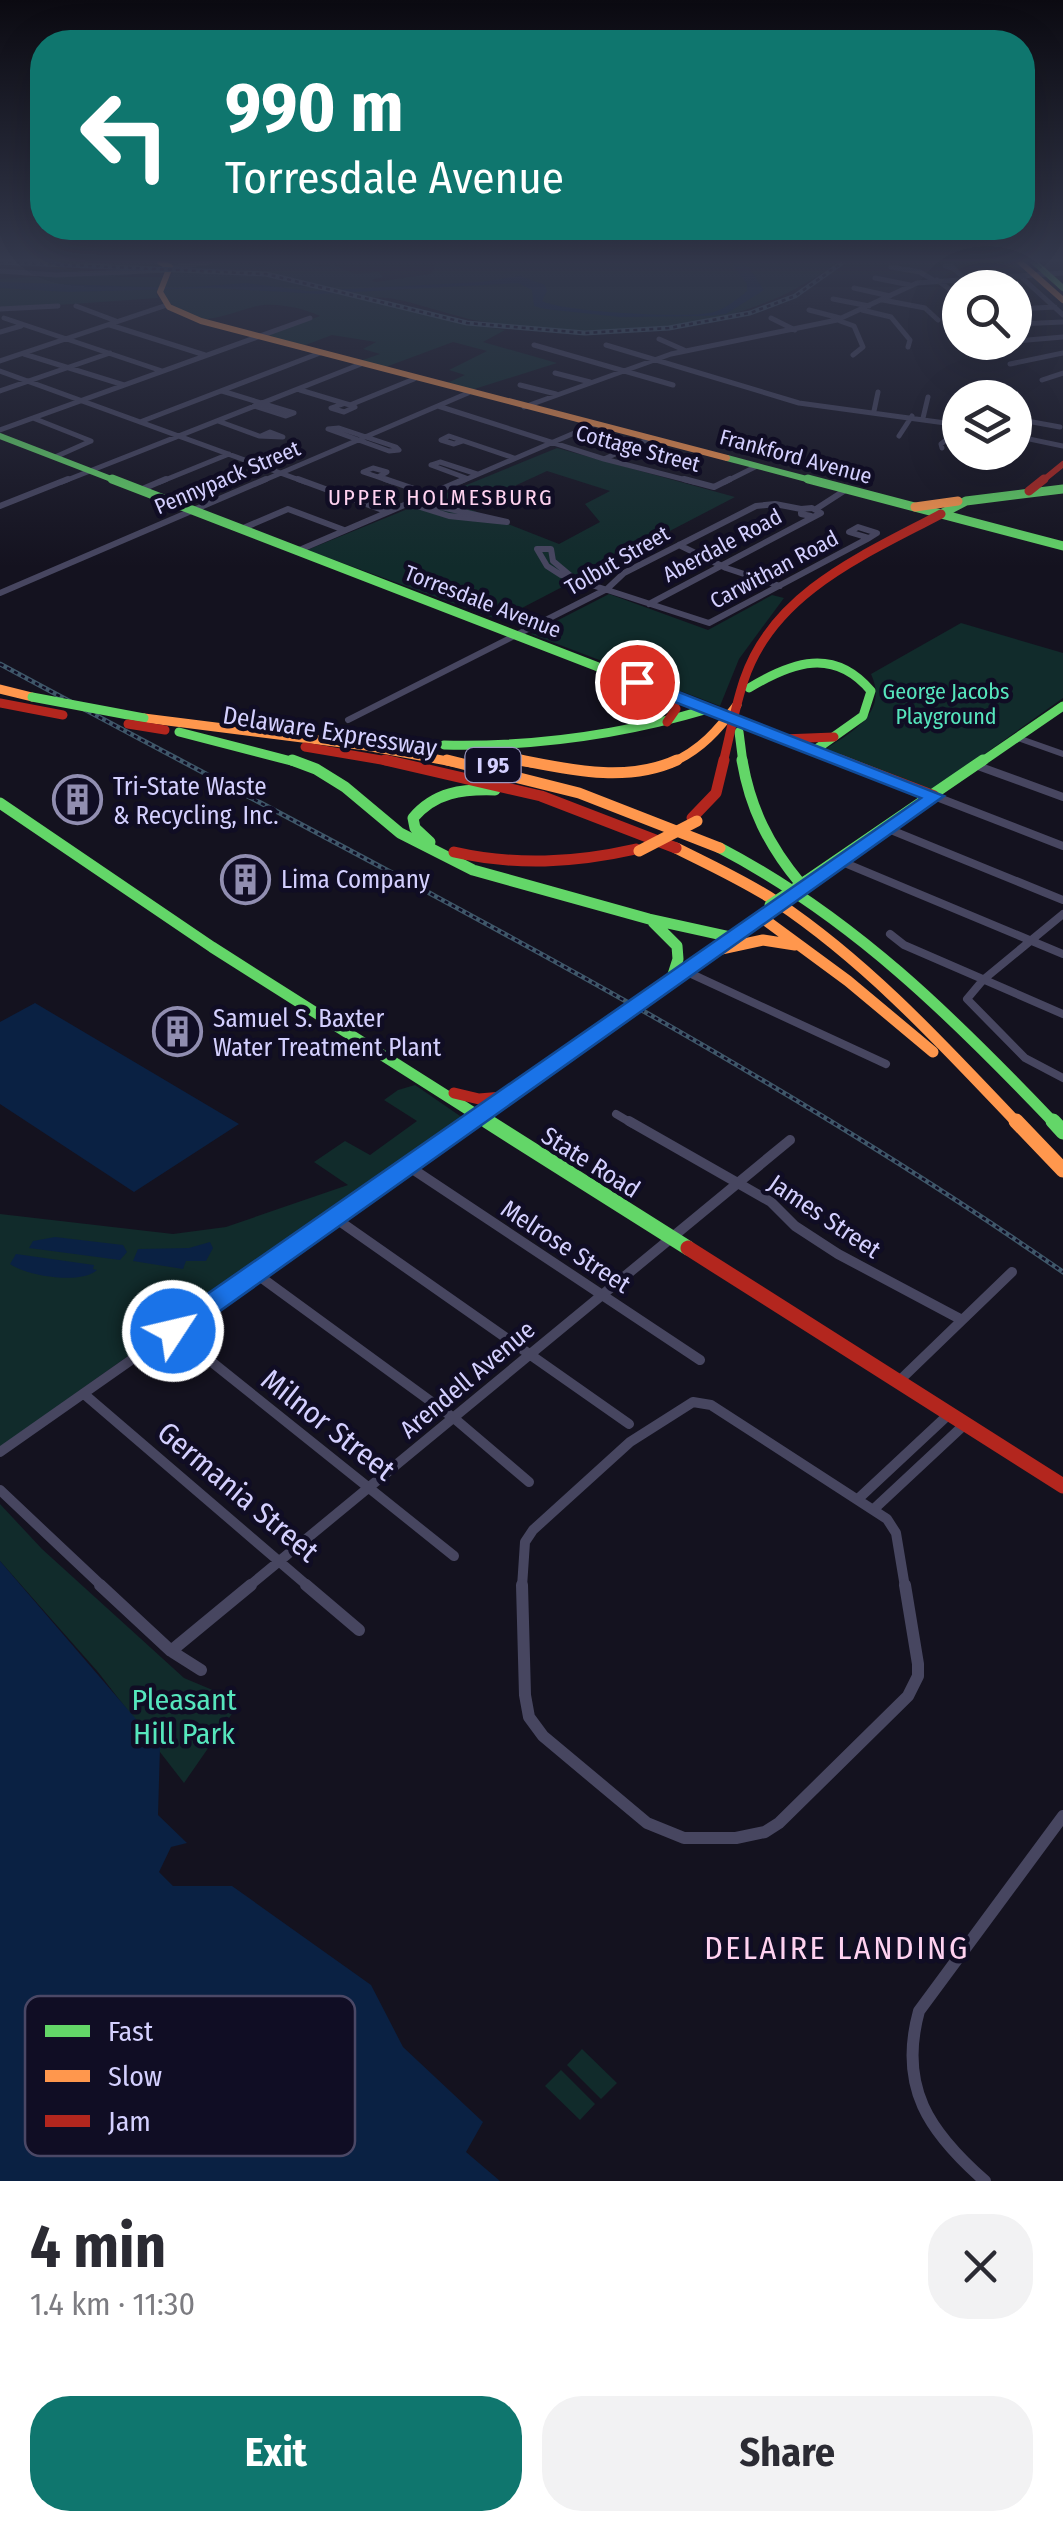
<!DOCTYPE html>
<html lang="en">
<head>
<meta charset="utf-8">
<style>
  body { margin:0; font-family:"Fira Sans Condensed",sans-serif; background:#f2f2f3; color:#2b2b33; height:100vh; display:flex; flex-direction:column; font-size:38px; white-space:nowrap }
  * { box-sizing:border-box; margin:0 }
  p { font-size:32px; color:#7c7c81 }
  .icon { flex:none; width:55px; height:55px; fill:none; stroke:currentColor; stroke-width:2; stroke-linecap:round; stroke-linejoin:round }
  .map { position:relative; height:2181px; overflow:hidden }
  .sheet { display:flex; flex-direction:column; background:#fff; flex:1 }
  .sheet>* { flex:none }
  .top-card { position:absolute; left:30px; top:30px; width:1005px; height:210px; border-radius:40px; box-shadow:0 10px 40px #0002; background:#0f766e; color:#fff; overflow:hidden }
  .controls { position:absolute; left:942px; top:270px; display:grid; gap:20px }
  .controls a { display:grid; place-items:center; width:90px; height:90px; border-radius:50%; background:#fff; box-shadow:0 10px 40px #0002; font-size:50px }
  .pin { position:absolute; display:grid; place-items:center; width:85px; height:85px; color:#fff; margin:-42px; border:5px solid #fff; border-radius:50%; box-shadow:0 2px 10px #0007 }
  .me { position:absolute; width:110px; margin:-55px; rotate:55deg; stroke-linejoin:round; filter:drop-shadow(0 0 8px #0008) }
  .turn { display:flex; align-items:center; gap:35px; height:210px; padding:0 30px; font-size:45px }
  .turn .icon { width:130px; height:130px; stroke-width:2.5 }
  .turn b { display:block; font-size:70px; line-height:85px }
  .round { display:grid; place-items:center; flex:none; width:105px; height:105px; border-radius:40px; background:#f2f2f3 }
  .head { display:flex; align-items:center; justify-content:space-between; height:170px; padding:0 30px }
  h1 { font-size:60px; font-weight:700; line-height:75px }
  .action { display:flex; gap:20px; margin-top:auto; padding:20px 30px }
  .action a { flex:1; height:115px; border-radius:40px; background:#0f766e; color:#fff; font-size:40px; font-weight:700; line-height:115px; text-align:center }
  .action a+a { background:#f2f2f3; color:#2b2b33 }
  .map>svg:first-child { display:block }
  .green { fill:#112b2b; fill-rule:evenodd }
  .water { fill:#0a2143 }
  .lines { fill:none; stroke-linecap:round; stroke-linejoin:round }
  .street-far4 { stroke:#474660; stroke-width:5 }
  .street-far3 { stroke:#474660; stroke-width:6 }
  .street-far2 { stroke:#474660; stroke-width:8 }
  .street-far1 { stroke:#474660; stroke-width:10 }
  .street { stroke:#474660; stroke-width:12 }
  .fast-far3 { stroke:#63d668; stroke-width:6 }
  .fast-far2 { stroke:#63d668; stroke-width:9 }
  .fast-far1 { stroke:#63d668; stroke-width:11 }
  .fast { stroke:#63d668; stroke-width:15 }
  .slow-far3 { stroke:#ff974d; stroke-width:6 }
  .slow-far2 { stroke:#ff974d; stroke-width:9 }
  .slow-far1 { stroke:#ff974d; stroke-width:11 }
  .slow { stroke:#ff974d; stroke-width:15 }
  .jam-far3 { stroke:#b3261e; stroke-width:6 }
  .jam-far2 { stroke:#b3261e; stroke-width:9 }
  .jam-far1 { stroke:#b3261e; stroke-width:11 }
  .jam { stroke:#b3261e; stroke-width:15 }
  .rail-casing { stroke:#3f5769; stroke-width:5 }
  .rail { stroke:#100d24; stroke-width:2.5; stroke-dasharray:4; stroke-linecap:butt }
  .fast-bridge-far1 { stroke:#63d668; stroke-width:9 }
  .fast-bridge { stroke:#63d668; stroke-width:11 }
  .slow-bridge-far1 { stroke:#ff974d; stroke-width:9 }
  .slow-bridge { stroke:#ff974d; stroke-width:11 }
  .jam-bridge { stroke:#b3261e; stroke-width:9 }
  .route { fill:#1a73e8; stroke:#114b97; stroke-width:2.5 }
  .labels { text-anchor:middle; stroke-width:9; stroke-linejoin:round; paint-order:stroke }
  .far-street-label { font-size:22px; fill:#d4d0ff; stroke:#100d24 }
  .far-neighbourhood-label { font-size:22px; letter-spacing:2.5px; fill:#ffd2f0; stroke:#100d24 }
  .far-park-label { font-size:22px; fill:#56e6bd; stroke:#100d24 }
  .shield { fill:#100d24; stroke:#9996bd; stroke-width:2.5 }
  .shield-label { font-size:22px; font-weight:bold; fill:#d4d0ff }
  .street-label { font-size:25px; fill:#d4d0ff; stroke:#100d24 }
  .poi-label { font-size:25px; fill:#d4d0ff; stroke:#100d24; text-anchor:start }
  .near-street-label { font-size:30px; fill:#d4d0ff; stroke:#100d24 }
  .near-park-label { font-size:30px; fill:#56e6bd; stroke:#100d24 }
  .near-neighbourhood-label { font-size:32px; letter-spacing:2.5px; fill:#ffd2f0; stroke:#100d24 }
  .key { fill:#100d24; stroke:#4b4866; stroke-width:2.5 }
  .key-label { font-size:28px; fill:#d4d0ff }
</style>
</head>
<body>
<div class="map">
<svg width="1063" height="2181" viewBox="0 0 1063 2181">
  <rect width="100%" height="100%" fill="#14121f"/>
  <path class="green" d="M 222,262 L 260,266 L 304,262 L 317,267 L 334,265 L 355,274 L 378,272 L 383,277 L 371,280 L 376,282 L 431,274 L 437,262 L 837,262 C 740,338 599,340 479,321 C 448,316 395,293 367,298 L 455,322 L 505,330 L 483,342 L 557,363 L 468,391 L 445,384 L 465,375 L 449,370 L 487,351 L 453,342 L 383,368 L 360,361 L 380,354 L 363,349 L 376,342 L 332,335 L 303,346 L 265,336 L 320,316 C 304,308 275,302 257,306 C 220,315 190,336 163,293 L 156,293 L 158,298 L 0,309 L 0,279 L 164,270 L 114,277 L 163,277 L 161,281 L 167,282 L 175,269 L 192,269 L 179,268 Z
    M 557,448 L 735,497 L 499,620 L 307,550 ZM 547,471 L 610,491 L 585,504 L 600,522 L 559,544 L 467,508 Z
    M 609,594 L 708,630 L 772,595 L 784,598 L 739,659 L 720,706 L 531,634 Z
    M 961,623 L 1063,653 L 1063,698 L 933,791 L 824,750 C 852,732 889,713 871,674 Z
    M 415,1085 L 463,1118 L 0,1447 L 0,1214 L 173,1234 L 226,1227 L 348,1185 L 314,1162 L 345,1141 L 370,1155 L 417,1121 L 384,1100 L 398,1090 Z
    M 0,1504 L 42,1549 L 184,1678 L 234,1699 L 238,1705 L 184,1783 L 98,1672 L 0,1561 Z
    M 582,2049 L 617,2083 L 601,2099 L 567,2065 Z
    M 561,2070 L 595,2104 L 580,2120 L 545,2086 Z"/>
  <path class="water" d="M 730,262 L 745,262 L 764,290 L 726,314 L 710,316 L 620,317 L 545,309 L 534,306 L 532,290 L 518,283 L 319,294 L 212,288 L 68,292 L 0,288 L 0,282 L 177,288 L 246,283 L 309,291 L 481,282 L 520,276 L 545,285 L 547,291 L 542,301 C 562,312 692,319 714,312 C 726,308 738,299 747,291 L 747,284 Z
    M 35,1003 L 239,1124 L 134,1192 L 0,1104 L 0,1022 Z
    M 55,1237 L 123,1245 L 127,1252 L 120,1260 L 29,1248 L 33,1241 Z
    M 210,1242 L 213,1248 L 206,1261 L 186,1261 L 183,1269 L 133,1261 L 138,1249 L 189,1248 Z
    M 16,1254 L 94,1265 L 93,1269 L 97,1270 C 81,1285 27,1276 10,1264 Z
    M 0,1561 L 160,1747 L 158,1815 L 187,1843 L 171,1847 L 159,1872 L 173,1886 L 232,1886 L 371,1985 L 403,2047 L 483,2122 L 466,2152 L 500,2181 L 0,2181 Z"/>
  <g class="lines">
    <path class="street-far4" d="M 945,266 L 951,266 L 953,268 Z
      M 891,267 L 920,272 L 933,280
      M 170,268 L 210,262
      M 953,268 L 964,278
      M 0,271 L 56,275 L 169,270
      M 1020,276 L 1063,315
      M 875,278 L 910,285
      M 937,280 L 960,297
      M 854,288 L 890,296
      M 833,299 L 869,306
      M 883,300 L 925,308 L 938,320
      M 76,306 L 116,321
      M 0,309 L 58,306
      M 1015,309 L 1055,307
      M 809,310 L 840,318
      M 862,310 L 891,317 L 910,340 L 908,347
      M 4,318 L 162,371
      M 771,318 L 795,330
      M 840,321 L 854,326 L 863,347 L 853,355
      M 1015,324 L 1063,322
      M 110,325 L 205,355
      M 0,332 L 21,326
      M 659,339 L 684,350
      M 1015,341 L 1063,337
      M 534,345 L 673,385
      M 606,345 L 799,403 L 960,425
      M 987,347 L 1006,342
      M 24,354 L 124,385
      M 0,361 L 167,305
      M 1010,364 L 1063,353
      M 0,371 L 305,482
      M 555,373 L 590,382
      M 1042,380 L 1063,373
      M 520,385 L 556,394
      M 300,390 L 350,405
      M 0,391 L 110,353
      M 222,391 L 294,413 L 286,416 L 254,406
      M 343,404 L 331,408 L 344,412 L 355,407
      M 350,405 L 414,379
      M 438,406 L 604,459 L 694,482
      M 524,407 L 671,354 L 837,320 L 917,283 L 1063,273
      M 874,411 L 878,392
      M 33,418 L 91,441
      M 923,418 L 928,397
      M 218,421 L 259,436 L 283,437 L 270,432 L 261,436
      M 1027,421 L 1060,427
      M 140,422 L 320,353
      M 339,428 L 396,447 L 399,450 L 389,451 L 328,429 Z
      M 0,430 L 310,318
      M 1015,431 L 1027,422 L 1028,413
      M 899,436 L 912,416
      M 1015,436 L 1063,446
      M 463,441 L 454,444 L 441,440 L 449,436 L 514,458
      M 942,448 L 941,444 L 960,429
      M 55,457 L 91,441
      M 604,459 L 649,439
      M 431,465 L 440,462 L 477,474
      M 431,465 L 466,478
      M 373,468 L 387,472 L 378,477 L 363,472 Z
      M 378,477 L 392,482
      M 62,482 L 361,364
      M 160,482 L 229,454
      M 260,482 L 468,393
      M 460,482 L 593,425
      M 725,482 L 757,466"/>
    <path class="street-far3" d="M 298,479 L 388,512
      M 385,479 L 429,494
      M 684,479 L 714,487 L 730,479
      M 140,490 L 166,479
      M 408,503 L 449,516 L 507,522 L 415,501
      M 0,506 L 68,479
      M 816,509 L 847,489
      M 858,527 L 877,533 L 869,538 L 849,532 Z
      M 241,529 L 288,509 L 344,530
      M 679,545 L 726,568 L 780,586
      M 297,551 L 465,479
      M 572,577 L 553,561 L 551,549 L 537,549 L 547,566 L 561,575 L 709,623 L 869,538
      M 0,593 L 266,479
      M 649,604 L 821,513 L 812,508 L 801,509 L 801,514 L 811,516
      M 348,720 L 607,589 L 624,573 L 756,506 L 775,504 L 801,509
      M 1018,738 L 1063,754"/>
    <path class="street-far2" d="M 978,766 L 1063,797
      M 934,796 L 1063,846
      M 886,828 L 1063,900
      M 840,861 L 1063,954
      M 1063,914 L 983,980 L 967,999 L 1025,1058 L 1063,1078
      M 890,934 L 904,945 L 1063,1014
      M 685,971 L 886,1064
      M 616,1114 L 633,1124
      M 468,1124 L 478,1117"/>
    <path class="street-far1" d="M 629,1121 L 771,1202 L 795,1226 L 838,1254 L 962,1320
      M 408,1166 L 700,1360
      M 335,1218 L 629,1424
      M 255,1273 L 455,1419 L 529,1482
      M 173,1331 L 454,1556
      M 898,1382 L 1012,1272
      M 84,1394 L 309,1587
      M 0,1452 L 472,1121
      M 0,1490 L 103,1587
      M 858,1499 L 948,1415
      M 875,1508 L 964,1425
      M 248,1587 L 790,1140
      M 522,1587 L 525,1542 L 533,1530 L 630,1442 L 693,1402 L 711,1405 L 887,1519 L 896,1533 L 905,1587"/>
    <path class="street" d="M 100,1585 L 171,1651 L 201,1670
      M 306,1585 L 359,1630
      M 522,1585 L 525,1695 L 529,1717 L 543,1736 L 647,1823 L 684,1838 L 736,1838 L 765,1832 L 779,1823 L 908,1696 L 918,1676 L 918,1664 L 905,1585
      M 171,1651 L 251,1585
      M 985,2181 C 929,2132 898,2087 919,2011 L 1063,1816"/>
    <path class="fast-far3" d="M 1034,262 L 1063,288
      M 0,436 L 119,482
      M 727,458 L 818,482"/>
    <path class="fast-far2" d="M 112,479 L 712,711
      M 808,479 L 1063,546
      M 941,514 L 966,501 L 1063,489
      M 749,688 C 792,662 834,647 871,691 L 863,716 L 815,750
      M 179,732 L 299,763
      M 739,732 L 743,763
      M 444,745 C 535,747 621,735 708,709
      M 980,763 L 1063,706"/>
    <path class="fast-far1" d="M 292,760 L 316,769 L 345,787 L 400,833 L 473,870 L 649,919 L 731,937
      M 742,760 C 750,808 769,846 800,883
      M 0,803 L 212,947 L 491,1124
      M 430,842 L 415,828 L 413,818 C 435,792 462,789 495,790
      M 720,848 C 852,917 953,1017 1055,1124
      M 806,881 L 983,760
      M 653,922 L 677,946 L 678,959 L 671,981"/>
    <path class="fast" d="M 487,1121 L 688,1248
      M 1053,1121 L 1063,1132"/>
    <path class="slow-far3" d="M 160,262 L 170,267 L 160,292 L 169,307 L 201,321 L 727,458
      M 1020,262 L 1063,300"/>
    <path class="slow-far2" d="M 915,507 L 958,501
      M 0,689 L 32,697
      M 144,718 L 366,746 L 458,763
      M 503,757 L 532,763
      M 671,763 C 701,750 718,730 737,705"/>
    <path class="slow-far1" d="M 447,760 L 579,793 L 720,848
      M 520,760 C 571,770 627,783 677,760
      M 676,848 C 710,865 745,881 777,902 C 868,963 943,1045 1018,1124
      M 761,917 L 848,981 L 933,1052
      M 712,951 L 763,940 L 795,945
      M 657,991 L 775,909"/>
    <path class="slow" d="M 1016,1121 L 1063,1170"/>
    <path class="jam-far3" d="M 1041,482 L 1063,464"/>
    <path class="jam-far2" d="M 1029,491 L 1044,479
      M 0,703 L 63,715
      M 667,722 L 676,709 L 669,694
      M 779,737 L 847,763
      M 783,739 L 834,737
      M 305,747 L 399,763
      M 723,763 C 730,735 735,707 744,680 C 773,592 866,554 941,514"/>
    <path class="jam-far1" d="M 385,760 L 541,796 L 676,848
      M 840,760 L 934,796
      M 692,818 L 716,793 L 724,760
      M 454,852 C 516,866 574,863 636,849
      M 454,1093 L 479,1099 L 503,1097
      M 478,1117 L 618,1018"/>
    <path class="jam" d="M 688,1248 L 1063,1486"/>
    <defs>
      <path id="rail" d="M 0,262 L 266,274 L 467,323 L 585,333 L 669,328 L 750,313 L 795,296 L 843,262
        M 0,664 C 359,858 727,1039 1063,1272"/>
    </defs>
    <use href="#rail" class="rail-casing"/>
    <use href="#rail" class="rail"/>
    <path class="fast-bridge-far1" d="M 32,697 L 144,718"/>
    <path class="fast-bridge" d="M 770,905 L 806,881"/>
    <path class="slow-bridge-far1" d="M 712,711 L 777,736"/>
    <path class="slow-bridge" d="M 639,851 L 697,821
      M 618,1018 L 657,991"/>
    <path class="jam-bridge" d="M 128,724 L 165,730"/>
  </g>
  <linearGradient id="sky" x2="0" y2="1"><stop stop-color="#0b0a11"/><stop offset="0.46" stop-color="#34394d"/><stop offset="1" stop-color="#34394d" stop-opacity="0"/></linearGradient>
  <rect width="1063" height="567" fill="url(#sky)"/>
  <path class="route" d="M 631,678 L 643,678 L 944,796 L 182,1338 L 164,1338 L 160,1331 L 164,1324 L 921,798 L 631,685 Z"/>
  <defs>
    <symbol id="building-ring" viewBox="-11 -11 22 22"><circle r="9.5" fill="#100d24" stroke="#918eb1" stroke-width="1.5"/><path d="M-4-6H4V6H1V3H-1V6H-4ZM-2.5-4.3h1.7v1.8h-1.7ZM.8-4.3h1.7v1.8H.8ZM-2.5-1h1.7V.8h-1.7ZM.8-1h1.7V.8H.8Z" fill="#918eb1"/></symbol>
  </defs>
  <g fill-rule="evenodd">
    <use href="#building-ring" x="50" y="772" width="55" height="55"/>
    <use href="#building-ring" x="218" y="852" width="55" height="55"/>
    <use href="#building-ring" x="150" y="1004" width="55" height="55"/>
  </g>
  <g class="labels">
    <g class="far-street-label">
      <text transform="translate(638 448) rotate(15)" y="8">Cottage Street</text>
      <text transform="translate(796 456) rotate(15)" y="8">Frankford Avenue</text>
      <text transform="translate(227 477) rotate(-23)" y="8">Pennypack Street</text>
      <text transform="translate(722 545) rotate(-28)" y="8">Aberdale Road</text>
      <text transform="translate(617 560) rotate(-30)" y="8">Tolbut Street</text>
      <text transform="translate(774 569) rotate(-28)" y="8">Carwithan Road</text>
      <text transform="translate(483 601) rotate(21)" y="8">Torresdale Avenue</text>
    </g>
    <g class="far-neighbourhood-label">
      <text x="441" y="505">UPPER HOLMESBURG</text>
    </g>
    <g class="far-park-label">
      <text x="946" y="699">George Jacobs<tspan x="946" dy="25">Playground</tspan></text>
    </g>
    <rect class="shield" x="465.5" y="748" width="55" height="34" rx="8"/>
    <g class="shield-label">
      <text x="493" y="773">I 95</text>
    </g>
    <g class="street-label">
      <text transform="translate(330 731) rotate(9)" y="9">Delaware Expressway</text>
      <text transform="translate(591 1162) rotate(32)" y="9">State Road</text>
      <text transform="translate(825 1216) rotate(34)" y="9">James Street</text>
      <text transform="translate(566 1246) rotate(33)" y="9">Melrose Street</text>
      <text transform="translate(467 1379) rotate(-40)" y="9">Arendell Avenue</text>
    </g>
    <g class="poi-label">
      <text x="113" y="795">Tri-State Waste<tspan x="113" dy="29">&amp; Recycling, Inc.</tspan></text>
      <text x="281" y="888">Lima Company</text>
      <text x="213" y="1027">Samuel S. Baxter<tspan x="213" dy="29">Water Treatment Plant</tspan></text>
    </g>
    <g class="near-street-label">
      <text transform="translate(328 1425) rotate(38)" y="10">Milnor Street</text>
      <text transform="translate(238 1492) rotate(40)" y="10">Germania Street</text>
    </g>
    <g class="near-park-label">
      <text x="184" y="1710">Pleasant<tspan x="184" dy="34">Hill Park</tspan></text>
    </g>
    <g class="near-neighbourhood-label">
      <text x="837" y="1959">DELAIRE LANDING</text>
    </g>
  </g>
  <rect x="25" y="1996" width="330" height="160" rx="15" class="key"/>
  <rect x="45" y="2025" width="45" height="12" fill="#63d668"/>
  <rect x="45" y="2070" width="45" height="12" fill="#ff974d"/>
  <rect x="45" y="2115" width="45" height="12" fill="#b3261e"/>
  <g class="key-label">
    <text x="108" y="2041">Fast</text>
    <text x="108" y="2086">Slow</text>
    <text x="108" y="2131">Jam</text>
  </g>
</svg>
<div class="controls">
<a><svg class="icon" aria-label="search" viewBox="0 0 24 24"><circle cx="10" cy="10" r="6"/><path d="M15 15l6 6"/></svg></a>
<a><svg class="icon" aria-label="layers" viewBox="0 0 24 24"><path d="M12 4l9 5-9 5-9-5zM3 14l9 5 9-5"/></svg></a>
</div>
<div class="pin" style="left:637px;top:682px;background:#d93025"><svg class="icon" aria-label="arrive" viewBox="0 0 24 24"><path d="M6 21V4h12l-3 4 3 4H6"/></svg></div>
<svg class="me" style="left:173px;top:1331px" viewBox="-20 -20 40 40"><circle r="17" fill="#1a73e8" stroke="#fff" stroke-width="3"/><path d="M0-11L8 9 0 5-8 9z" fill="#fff"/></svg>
<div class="top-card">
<div class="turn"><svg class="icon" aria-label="left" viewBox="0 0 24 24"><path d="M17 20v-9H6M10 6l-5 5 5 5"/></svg><div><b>990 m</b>Torresdale Avenue</div></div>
</div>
</div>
<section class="sheet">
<div class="head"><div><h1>4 min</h1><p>1.4 km · 11:30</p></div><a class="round"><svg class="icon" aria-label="close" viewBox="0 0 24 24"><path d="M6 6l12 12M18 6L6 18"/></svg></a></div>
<div class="action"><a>Exit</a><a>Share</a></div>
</section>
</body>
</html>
